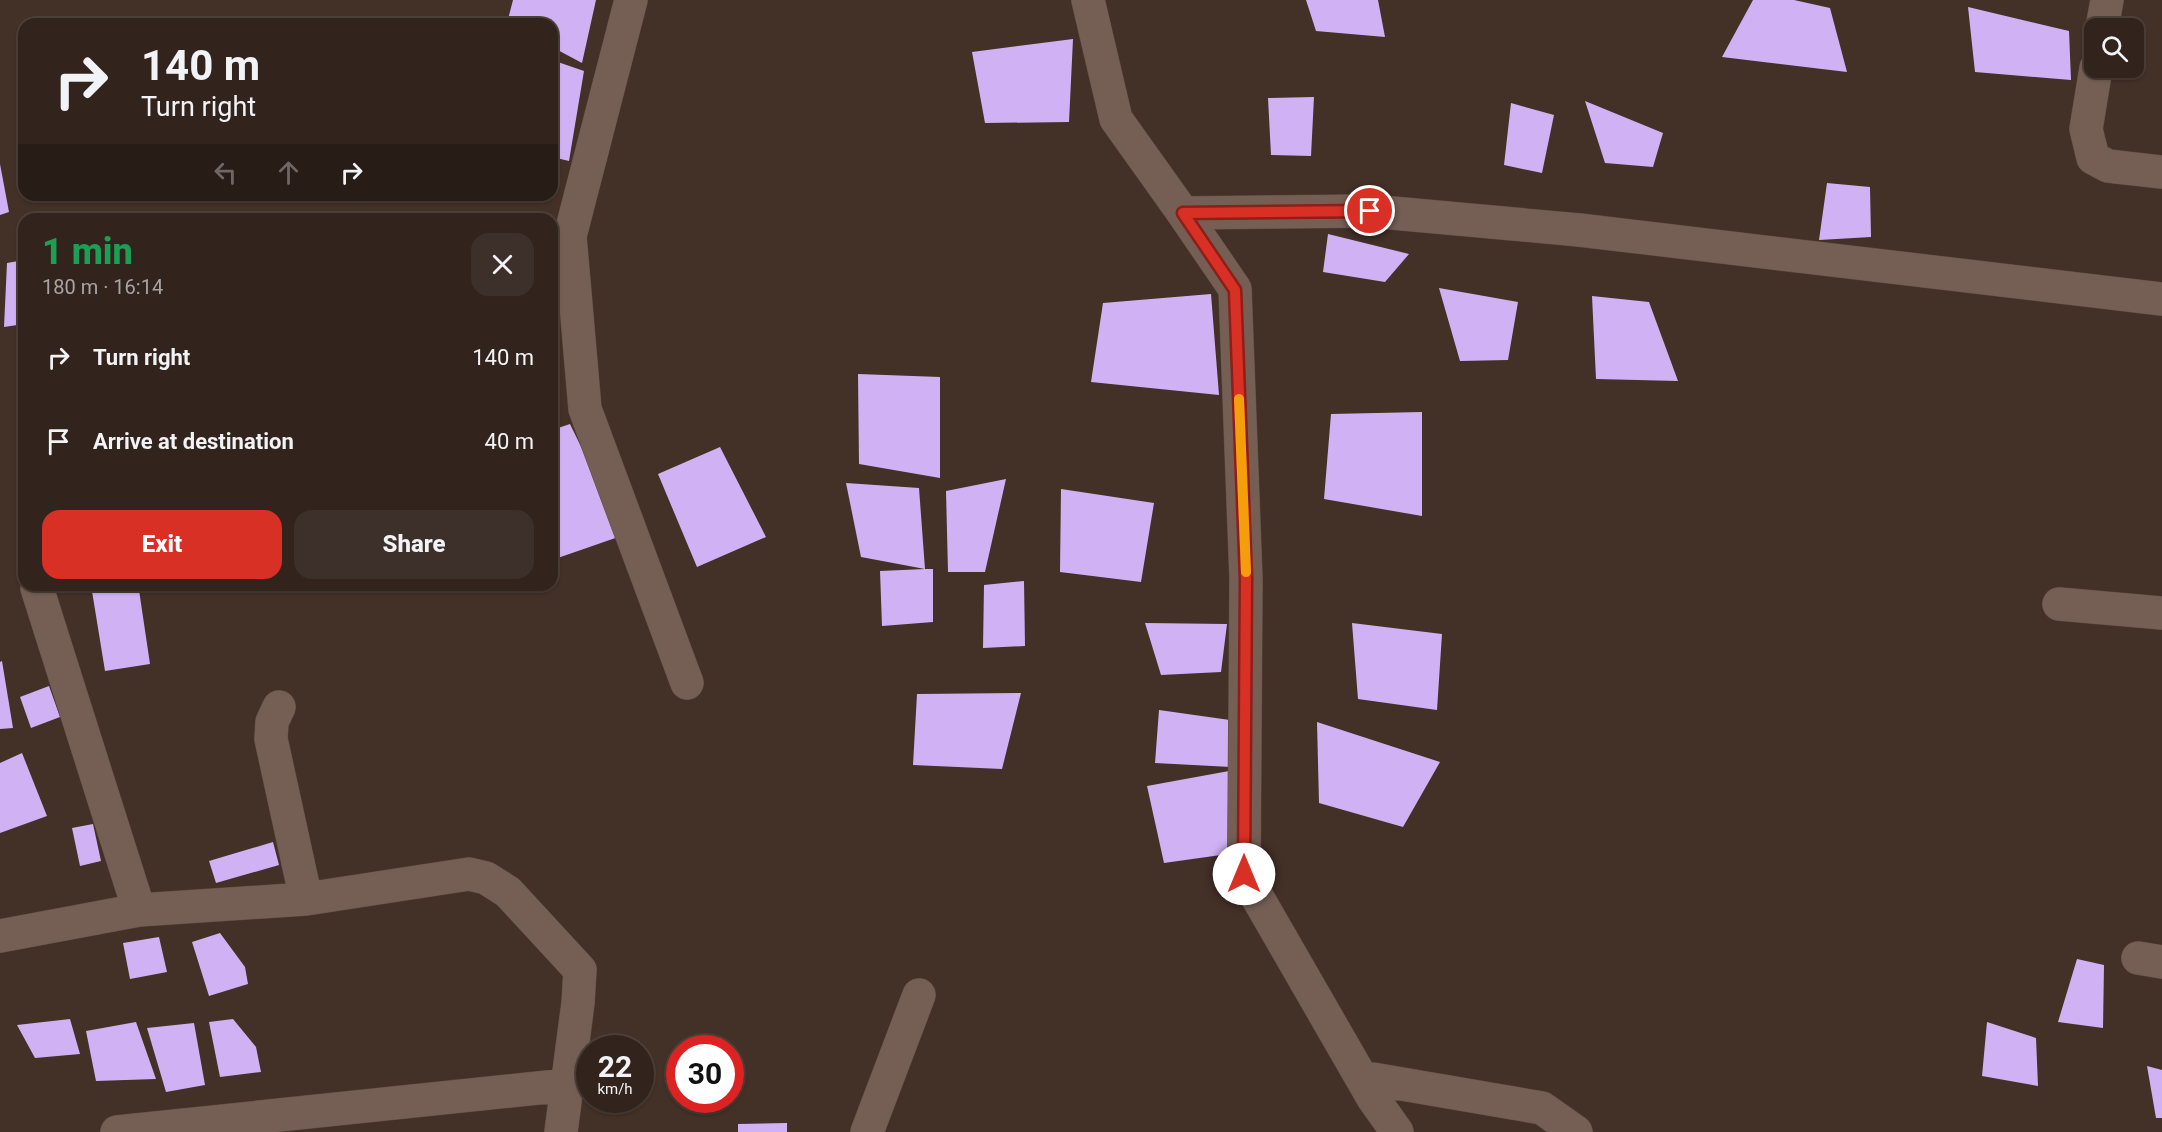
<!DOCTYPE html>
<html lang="en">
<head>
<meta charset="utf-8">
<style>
  body { margin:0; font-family:Roboto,sans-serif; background:#3d302a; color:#f1f3f6; height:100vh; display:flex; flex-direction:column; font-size:22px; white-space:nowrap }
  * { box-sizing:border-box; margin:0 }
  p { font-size:20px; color:#a8a4a4 }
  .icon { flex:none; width:33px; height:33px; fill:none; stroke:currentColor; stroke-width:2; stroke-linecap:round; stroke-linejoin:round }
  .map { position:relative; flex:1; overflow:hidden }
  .panel { position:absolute; left:18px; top:213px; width:540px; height:378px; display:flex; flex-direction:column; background:#32241d; border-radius:18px; box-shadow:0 2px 4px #0004,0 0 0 2px #4d413b }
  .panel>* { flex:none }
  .hud { position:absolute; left:18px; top:18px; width:540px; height:183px; border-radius:18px; box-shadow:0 2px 4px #0004,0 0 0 2px #4d413b; background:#32241d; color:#f1f3f6; overflow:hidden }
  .buttons { position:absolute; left:2084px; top:18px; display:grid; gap:12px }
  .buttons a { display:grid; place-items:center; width:60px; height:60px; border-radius:12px; background:#32241d; box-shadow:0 2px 4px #0004,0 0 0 2px #4d413b; font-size:30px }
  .speed { position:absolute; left:576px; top:1035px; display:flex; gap:12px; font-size:30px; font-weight:700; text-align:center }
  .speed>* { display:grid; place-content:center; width:78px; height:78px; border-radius:50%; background:#32241d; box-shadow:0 2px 4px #0004,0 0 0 2px #4d413b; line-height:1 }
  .speed small { font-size:15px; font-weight:400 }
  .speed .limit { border:9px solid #d22; background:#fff; color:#111 }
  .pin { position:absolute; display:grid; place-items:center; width:51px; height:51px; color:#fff; margin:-26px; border:3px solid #fff; border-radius:50%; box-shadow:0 2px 6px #0007 }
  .me { position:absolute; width:66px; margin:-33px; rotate:0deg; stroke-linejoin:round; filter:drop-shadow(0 0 4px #0008) }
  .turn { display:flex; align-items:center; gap:21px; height:126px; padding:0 24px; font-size:27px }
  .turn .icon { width:78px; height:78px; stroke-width:2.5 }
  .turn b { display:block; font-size:42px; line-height:51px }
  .lanes { display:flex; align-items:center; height:57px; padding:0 24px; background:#0003; justify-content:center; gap:30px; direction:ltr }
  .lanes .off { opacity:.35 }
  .round { display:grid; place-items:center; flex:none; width:63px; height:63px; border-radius:18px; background:#3d302a }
  .head { display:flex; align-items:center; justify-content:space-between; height:102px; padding:0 24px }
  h1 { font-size:36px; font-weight:800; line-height:45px; color:#1e9e55 }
  .cta { display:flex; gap:12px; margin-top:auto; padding:12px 24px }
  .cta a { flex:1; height:69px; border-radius:18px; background:#d93025; color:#fff; font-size:24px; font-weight:800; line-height:69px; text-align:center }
  .cta a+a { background:#3d302a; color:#f1f3f6 }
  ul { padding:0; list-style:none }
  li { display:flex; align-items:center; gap:18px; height:84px; padding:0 24px }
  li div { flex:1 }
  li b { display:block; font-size:22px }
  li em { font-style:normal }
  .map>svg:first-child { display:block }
  .building { fill:#d0b2f4 }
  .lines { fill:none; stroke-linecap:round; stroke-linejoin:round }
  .minor-casing { stroke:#5c4c43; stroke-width:34 }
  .minor { stroke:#755f55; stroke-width:33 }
  .route-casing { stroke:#8d1f18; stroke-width:15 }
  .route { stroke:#d93025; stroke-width:10 }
  .slow { stroke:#f59e0b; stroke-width:10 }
</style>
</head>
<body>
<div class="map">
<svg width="2162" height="1132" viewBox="0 0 2162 1132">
  <rect width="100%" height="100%" fill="#433027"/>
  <path class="building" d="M 513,0 L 596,0 L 582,63 L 552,47 L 552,24 L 507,23 Z
    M 1306,0 L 1378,0 L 1385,37 L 1316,31 Z
    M 1753,0 L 1794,0 L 1830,8 L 1847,72 L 1722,57 Z
    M 1968,7 L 2069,31 L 2071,80 L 1975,72 Z
    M 1073,39 L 1069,122 L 985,123 L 972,52 Z
    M 552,60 L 584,71 L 569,161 L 552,157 Z
    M 1314,97 L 1311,156 L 1271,155 L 1268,98 Z
    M 1585,101 L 1663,133 L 1653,167 L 1605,163 Z
    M 1511,103 L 1554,115 L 1542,173 L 1504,165 Z
    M 0,164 L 9,212 L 0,215 Z
    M 1827,183 L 1870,187 L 1871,237 L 1819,240 Z
    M 1328,234 L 1409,254 L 1385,282 L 1323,272 Z
    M 24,260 L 24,324 L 4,327 L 7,263 Z
    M 1439,288 L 1518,302 L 1508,360 L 1460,361 Z
    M 1211,294 L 1219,395 L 1091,382 L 1103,303 Z
    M 1592,296 L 1649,302 L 1678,381 L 1596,379 Z
    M 858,374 L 940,377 L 940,478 L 859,464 Z
    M 1422,412 L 1422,516 L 1324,499 L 1331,414 Z
    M 570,424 L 624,535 L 552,560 L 552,430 Z
    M 720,447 L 766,537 L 697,567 L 658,474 Z
    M 1006,479 L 985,572 L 948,572 L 946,491 Z
    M 846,483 L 919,488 L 925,569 L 933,569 L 933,622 L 882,626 L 880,571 L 925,569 L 861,557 Z
    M 1061,489 L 1154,503 L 1141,582 L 1060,572 Z
    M 1024,581 L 1025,646 L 983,648 L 984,585 Z
    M 91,585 L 149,585 L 150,589 L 139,590 L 150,664 L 105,671 Z
    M 1145,623 L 1227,624 L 1221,672 L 1161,675 Z
    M 1352,623 L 1442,634 L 1437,710 L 1358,699 Z
    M 2,661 L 13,728 L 0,729 L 0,662 Z
    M 49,686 L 60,717 L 31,728 L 20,697 Z
    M 1021,693 L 1002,769 L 913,765 L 917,694 Z
    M 1159,710 L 1237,721 L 1231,767 L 1155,763 Z
    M 1317,722 L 1440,762 L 1403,827 L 1319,803 Z
    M 22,753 L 47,816 L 0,833 L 0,763 Z
    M 1229,771 L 1228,854 L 1164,863 L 1147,786 Z
    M 93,824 L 101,861 L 80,866 L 72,828 Z
    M 273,842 L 279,865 L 216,883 L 209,861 Z
    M 220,933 L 245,967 L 248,984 L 209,996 L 192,942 Z
    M 159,937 L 167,972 L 130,979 L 123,943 Z
    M 2077,959 L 2104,965 L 2103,1028 L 2058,1022 Z
    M 70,1019 L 80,1054 L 35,1058 L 17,1025 Z
    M 233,1019 L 256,1047 L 261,1072 L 220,1077 L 209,1022 Z
    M 136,1022 L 156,1079 L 96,1081 L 86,1031 Z
    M 1987,1022 L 2036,1038 L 2038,1086 L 1982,1076 Z
    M 194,1023 L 205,1085 L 166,1092 L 147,1028 Z
    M 2147,1066 L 2162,1070 L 2162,1118 L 2156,1118 Z
    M 787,1123 L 787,1132 L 738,1132 L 738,1124 Z"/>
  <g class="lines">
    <defs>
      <path id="minor" d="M 631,0 L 570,236 L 585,409 L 687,683
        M 1088,0 L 1116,119 L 1183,213 L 1235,289 L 1246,579 L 1244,874 L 1373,1098 L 1397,1132
        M 2102,28 L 2107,0
        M 2096,68 L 2086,129 L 2093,158 L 2108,166 L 2162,172
        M 1183,213 L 1370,211 L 1579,230 L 2162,299
        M 37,588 L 139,910
        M 2059,604 L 2162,613
        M 279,707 L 272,722 L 271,739 L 306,899
        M 0,936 L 139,910 L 306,899 L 469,874 L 486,878 L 508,892 L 580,970 L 578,1003 L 561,1132
        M 2138,958 L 2162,962
        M 1361,1077 L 1542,1108 L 1576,1132
        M 117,1132 L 567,1085
        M 867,1132 L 919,995"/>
    </defs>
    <use href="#minor" class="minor-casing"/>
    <use href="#minor" class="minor"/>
  </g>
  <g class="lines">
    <defs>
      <path id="route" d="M 1244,874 L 1246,579 L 1235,290 L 1183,213 L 1370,211"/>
    </defs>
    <use href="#route" class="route-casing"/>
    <use href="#route" class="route"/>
    <path class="slow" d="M 1239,399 L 1246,572"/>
  </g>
</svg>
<div class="buttons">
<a><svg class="icon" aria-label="search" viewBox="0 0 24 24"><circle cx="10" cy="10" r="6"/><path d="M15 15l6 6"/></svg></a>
</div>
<div class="speed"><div>22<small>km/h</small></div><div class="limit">30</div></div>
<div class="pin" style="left:1370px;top:211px;background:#d93025"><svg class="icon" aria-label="arrive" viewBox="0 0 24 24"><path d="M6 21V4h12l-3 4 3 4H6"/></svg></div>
<svg class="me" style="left:1244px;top:874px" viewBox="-20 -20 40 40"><circle r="19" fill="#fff"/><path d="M0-13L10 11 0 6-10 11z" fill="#d93025"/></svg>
<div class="hud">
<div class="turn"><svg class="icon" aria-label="right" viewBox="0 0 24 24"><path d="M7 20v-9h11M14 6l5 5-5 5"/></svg><div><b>140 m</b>Turn right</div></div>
<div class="lanes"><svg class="icon off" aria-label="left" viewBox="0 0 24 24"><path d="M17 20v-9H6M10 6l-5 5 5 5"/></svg><svg class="icon off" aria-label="ahead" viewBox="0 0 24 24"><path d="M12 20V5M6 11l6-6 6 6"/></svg><svg class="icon" aria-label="right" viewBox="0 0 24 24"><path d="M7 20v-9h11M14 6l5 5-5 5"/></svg></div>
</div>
<section class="panel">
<div class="head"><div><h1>1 min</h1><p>180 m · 16:14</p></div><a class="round"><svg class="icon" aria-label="close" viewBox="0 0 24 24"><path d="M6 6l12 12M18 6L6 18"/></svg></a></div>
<ul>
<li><svg class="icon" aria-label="right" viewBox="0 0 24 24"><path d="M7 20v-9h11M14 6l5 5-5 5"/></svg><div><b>Turn right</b></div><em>140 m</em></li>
<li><svg class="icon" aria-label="arrive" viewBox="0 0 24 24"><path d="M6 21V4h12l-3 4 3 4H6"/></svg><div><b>Arrive at destination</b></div><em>40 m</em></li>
</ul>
<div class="cta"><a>Exit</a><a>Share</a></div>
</section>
</div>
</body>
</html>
